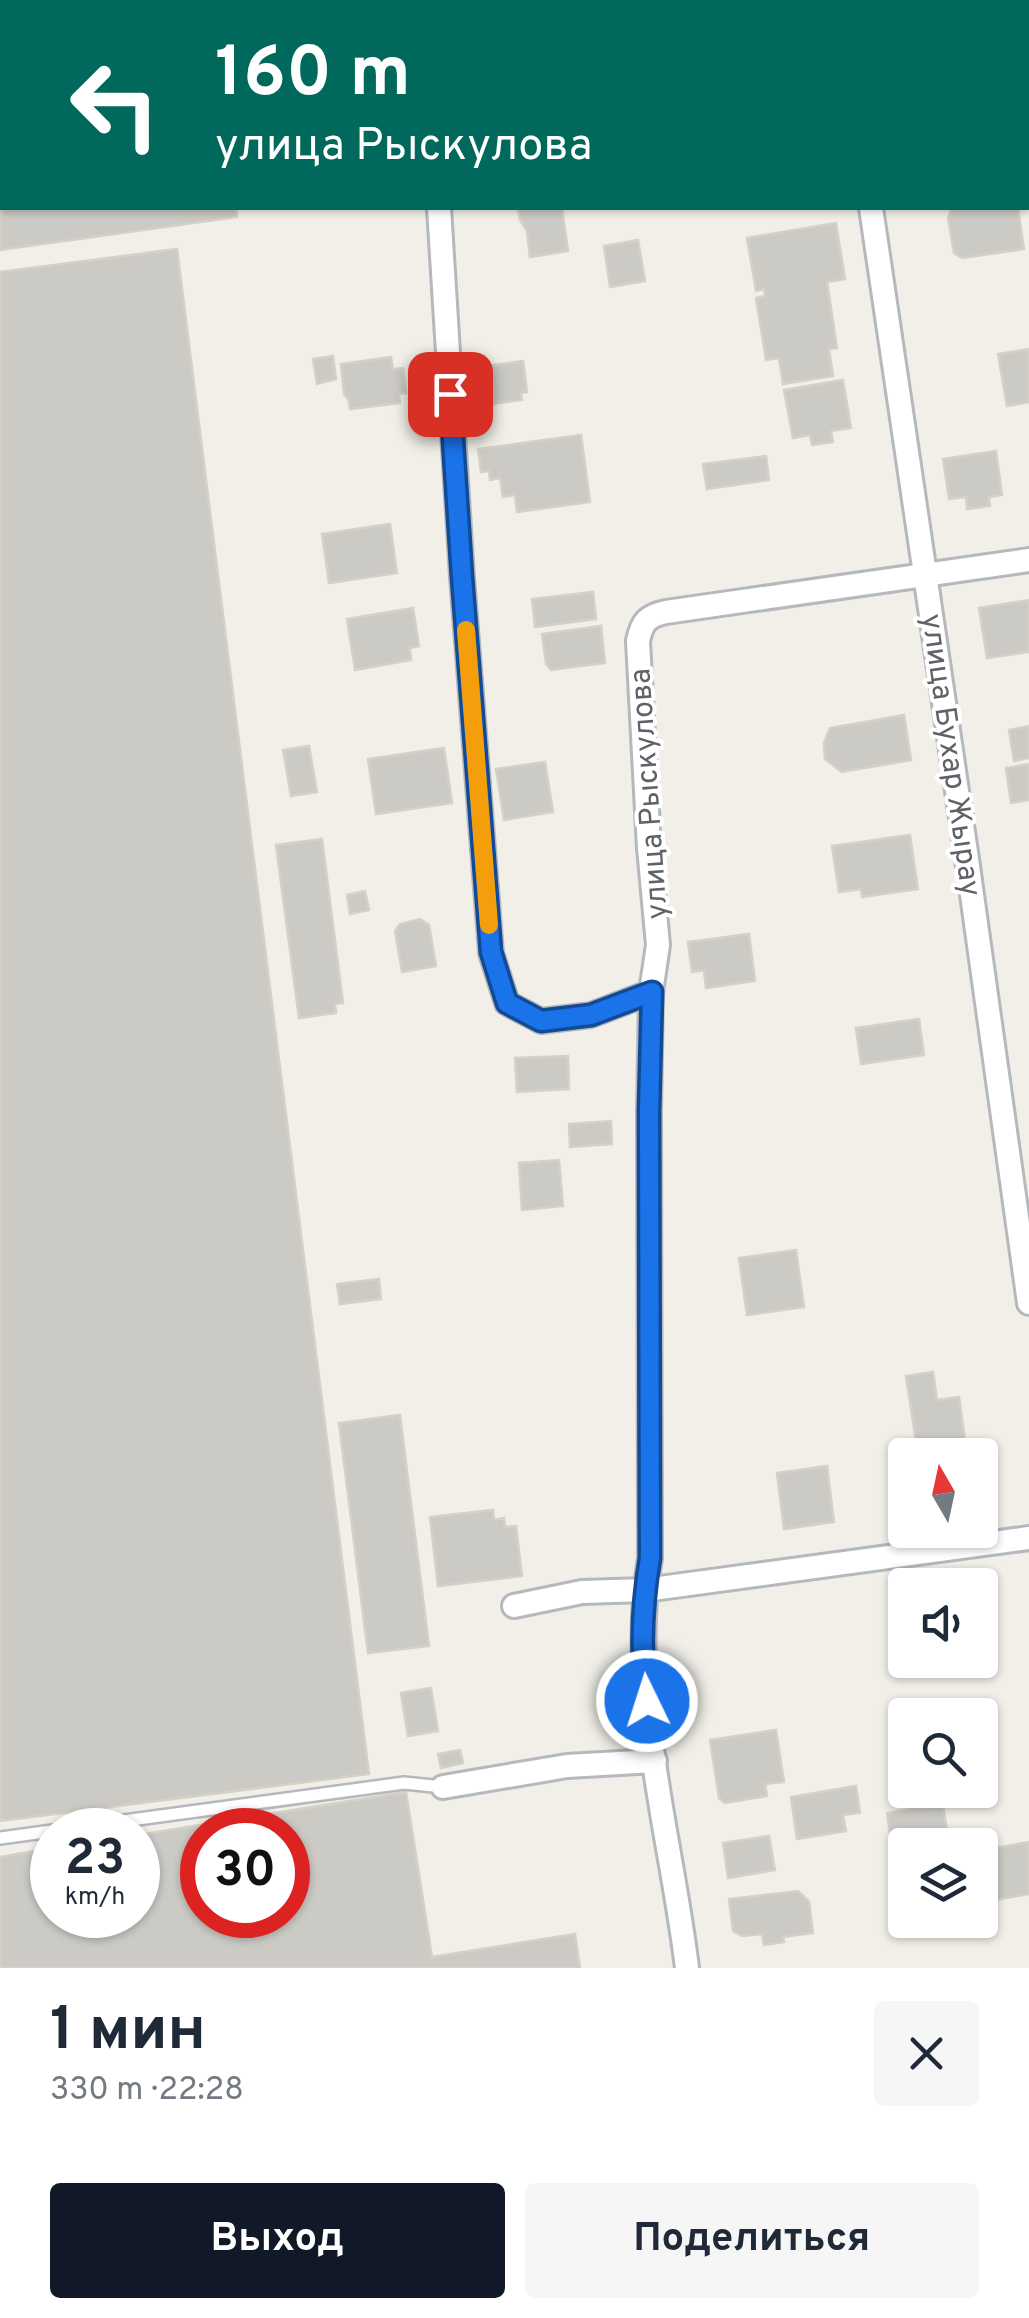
<!DOCTYPE html>
<html lang="ru">
<head>
<meta charset="utf-8">
<style>
  body { margin:0; font-family:Overpass,sans-serif; background:#f6f6f7; color:#1f2937; height:100vh; display:flex; flex-direction:column; font-size:38px; white-space:nowrap }
  * { box-sizing:border-box; margin:0 }
  p { font-size:32px; color:#747a83 }
  .icon { flex:none; width:55px; height:55px; fill:none; stroke:currentColor; stroke-width:2; stroke-linecap:round; stroke-linejoin:round }
  .map { position:relative; height:1968px; overflow:hidden }
  .panel { display:flex; flex-direction:column; background:#fff; flex:1 }
  .panel>* { flex:none }
  .hud { position:absolute; left:0px; top:0px; width:1030px; height:210px; box-shadow:0 2px 8px #0004; background:#00695c; color:#fff; overflow:hidden }
  .needle { width:65px; rotate:351deg }
  .fabs { position:absolute; left:888px; top:1438px; display:grid; gap:20px }
  .fabs a { display:grid; place-items:center; width:110px; height:110px; border-radius:10px; background:#fff; box-shadow:0 2px 8px #0004; font-size:50px }
  .speed { position:absolute; left:30px; top:1808px; display:flex; gap:20px; font-size:50px; font-weight:700; text-align:center }
  .speed>* { display:grid; place-content:center; width:130px; height:130px; border-radius:50%; background:#fff; box-shadow:0 2px 8px #0004; line-height:1 }
  .speed small { font-size:25px; font-weight:400 }
  .speed .limit { border:15px solid #d22; background:#fff; color:#111 }
  .pin { position:absolute; display:grid; place-items:center; width:85px; height:85px; color:#fff; margin:-42px; border-radius:20px; box-shadow:0 5px 15px #0006 }
  .me { position:absolute; width:110px; margin:-55px; rotate:356deg; stroke-linejoin:round; filter:drop-shadow(0 0 8px #0008) }
  .turn { display:flex; align-items:center; gap:35px; height:210px; padding:0 50px; font-size:45px }
  .turn .icon { width:130px; height:130px; stroke-width:2.5 }
  .turn b { display:block; font-size:70px; line-height:85px }
  .round { display:grid; place-items:center; flex:none; width:105px; height:105px; border-radius:10px; background:#f6f6f7 }
  .summary { display:flex; align-items:center; justify-content:space-between; height:170px; padding:0 50px }
  h1 { font-size:60px; font-weight:700; line-height:75px }
  .cta { display:flex; gap:20px; margin-top:auto; padding:20px 50px }
  .cta a { flex:1; height:115px; border-radius:10px; background:#111827; color:#fff; font-size:40px; font-weight:700; line-height:115px; text-align:center }
  .cta a+a { background:#f6f6f7; color:#1f2937 }
  .map>svg:first-child { display:block }
  .building { fill:#cccac5; stroke:#d6d1c6; stroke-width:2.5; fill-rule:evenodd }
  .lines { fill:none; stroke-linecap:round; stroke-linejoin:round }
  .lane-casing { stroke:#b5b8bc; stroke-width:16 }
  .street-casing { stroke:#b5b8bc; stroke-width:28 }
  .lane { stroke:#fff; stroke-width:11 }
  .street { stroke:#fff; stroke-width:22 }
  .route-casing { stroke:#114b97; stroke-width:25 }
  .route { stroke:#1a73e8; stroke-width:18 }
  .slow { stroke:#f59e0b; stroke-width:18 }
  .labels { text-anchor:middle; stroke-width:8; stroke-linejoin:round; paint-order:stroke }
  .street-label { font-size:30px; fill:#5f6368; stroke:#fff }
</style>
</head>
<body>
<div class="map">
<svg width="1029" height="1968" viewBox="0 0 1029 1968">
  <rect width="100%" height="100%" fill="#f1efe8"/>
  <path class="building" d="M 0,0 L 207,0 L 207,2 L 2,2 L 2,208 L 236,208 L 237,217 L 0,250 Z
    M 518,208 L 562,208 L 568,251 L 530,257 L 527,231 L 520,220 Z
    M 952,208 L 1018,208 L 1024,249 L 962,258 L 954,253 L 948,218 Z
    M 836,223 L 845,279 L 827,282 L 837,348 L 829,349 L 833,376 L 783,384 L 779,358 L 766,360 L 756,298 L 765,296 L 764,289 L 756,291 L 747,238 Z
    M 638,240 L 645,281 L 610,287 L 604,246 Z
    M 177,249 L 369,1774 L 0,1821 L 0,272 Z
    M 1029,349 L 1029,402 L 1007,406 L 998,354 Z
    M 333,356 L 336,379 L 317,384 L 313,359 Z
    M 391,357 L 393,369 L 403,368 L 406,393 L 399,394 L 400,403 L 350,409 L 349,401 L 344,394 L 341,364 Z
    M 523,361 L 527,392 L 521,393 L 522,400 L 484,405 L 479,367 Z
    M 843,380 L 851,428 L 831,431 L 833,442 L 812,445 L 810,435 L 793,438 L 784,390 Z
    M 581,435 L 590,502 L 517,512 L 515,495 L 503,497 L 500,478 L 490,480 L 489,471 L 481,472 L 478,449 Z
    M 996,451 L 1002,495 L 989,497 L 990,506 L 967,509 L 966,497 L 949,499 L 943,459 Z
    M 766,456 L 769,480 L 707,489 L 703,464 Z
    M 390,524 L 397,573 L 329,583 L 322,534 Z
    M 593,592 L 596,619 L 535,627 L 532,599 Z
    M 1029,600 L 1029,652 L 987,658 L 979,608 Z
    M 413,608 L 419,646 L 410,648 L 411,660 L 355,670 L 347,619 Z
    M 601,626 L 605,663 L 551,670 L 546,664 L 542,634 Z
    M 904,715 L 911,760 L 842,772 L 825,759 L 824,743 L 830,728 Z
    M 1029,726 L 1029,758 L 1014,761 L 1009,730 Z
    M 309,746 L 317,792 L 291,796 L 283,750 Z
    M 444,748 L 452,803 L 376,814 L 368,759 Z
    M 545,762 L 553,812 L 504,820 L 496,769 Z
    M 1029,764 L 1029,800 L 1011,803 L 1006,768 Z
    M 910,835 L 918,889 L 862,897 L 861,889 L 839,892 L 832,846 Z
    M 322,839 L 343,1003 L 335,1004 L 336,1013 L 299,1018 L 276,845 Z
    M 365,891 L 369,910 L 350,914 L 347,895 Z
    M 420,919 L 429,925 L 436,966 L 402,972 L 395,931 L 400,924 Z
    M 749,934 L 755,981 L 706,988 L 704,970 L 692,972 L 688,942 Z
    M 919,1019 L 924,1055 L 861,1064 L 856,1028 Z
    M 568,1056 L 569,1089 L 517,1092 L 515,1058 Z
    M 611,1121 L 612,1144 L 570,1147 L 569,1124 Z
    M 559,1160 L 563,1206 L 522,1210 L 519,1163 Z
    M 796,1250 L 804,1307 L 747,1315 L 739,1258 Z
    M 379,1279 L 381,1299 L 340,1304 L 337,1284 Z
    M 933,1372 L 937,1400 L 959,1397 L 967,1455 L 918,1455 L 906,1376 Z
    M 400,1415 L 429,1646 L 368,1653 L 339,1423 Z
    M 827,1466 L 834,1522 L 784,1529 L 777,1473 Z
    M 493,1510 L 494,1520 L 504,1518 L 505,1527 L 516,1526 L 522,1576 L 438,1586 L 430,1517 Z
    M 431,1688 L 438,1731 L 408,1736 L 401,1693 Z
    M 776,1730 L 784,1782 L 765,1784 L 767,1796 L 725,1803 L 719,1798 L 710,1740 Z
    M 460,1750 L 463,1763 L 441,1768 L 438,1754 Z
    M 856,1786 L 860,1813 L 843,1815 L 846,1831 L 797,1839 L 791,1797 Z
    M 406,1792 L 432,1957 L 575,1934 L 580,1968 L 0,1968 L 0,1857 L 52,1848 L 52,1915 L 138,1915 L 138,1835 ZM 202,1830 L 288,1830 L 288,1915 L 202,1915 Z
    M 943,1804 L 949,1845 L 905,1845 L 905,1860 L 894,1862 L 887,1813 Z
    M 769,1836 L 775,1870 L 728,1878 L 723,1843 Z
    M 1029,1842 L 1029,1894 L 994,1900 L 990,1879 L 995,1879 L 989,1849 Z
    M 798,1891 L 809,1901 L 813,1933 L 783,1937 L 784,1942 L 764,1945 L 762,1934 L 742,1936 L 733,1931 L 729,1899 Z"/>
  <g class="lines">
    <defs>
      <path id="lane" d="M 57,1830 L 404,1783 L 443,1787
        M 0,1838 L 52,1831"/>
      <path id="street" d="M 840,0 L 841,2
        M 427,2 L 427,0
        M 439,208 L 462,577 L 491,953 L 507,1003 L 541,1021 L 591,1015 L 651,992
        M 871,208 L 967,859 L 1029,1303
        M 514,1606 L 582,1592 L 645,1590 L 1029,1538
        M 443,1787 L 567,1766 L 655,1761
        M 687,1968 C 671,1835 627,1691 650,1558 L 649,1113 L 651,992 L 658,945 L 649,848 L 638,641 C 642,622 647,616 666,612 L 1029,560"/>
    </defs>
    <use href="#lane" class="lane-casing"/>
    <use href="#street" class="street-casing"/>
    <use href="#lane" class="lane"/>
    <use href="#street" class="street"/>
  </g>
  <g class="lines">
    <defs>
      <path id="route" d="M 450,394 L 462,577 L 491,952 L 507,1003 L 541,1021 L 591,1015 L 652,992 L 649,1112 L 650,1558 C 642,1605 640,1654 647,1701"/>
    </defs>
    <use href="#route" class="route-casing"/>
    <use href="#route" class="route"/>
    <path class="slow" d="M 466,630 L 489,925"/>
  </g>
  <g class="labels">
    <g class="street-label">
      <text transform="translate(952 755) rotate(82)" y="10">улица Бухар Жырау</text>
      <text transform="translate(648 794) rotate(-94)" y="10">улица Рыскулова</text>
    </g>
  </g>
</svg>
<div class="fabs">
<a><svg class="needle" viewBox="-14 -14 28 28"><path d="M0-13l5 13h-10z" fill="#e53935"/><path d="M0 13l5-13h-10z" fill="#747a83"/></svg></a>
<a><svg class="icon" aria-label="sound" viewBox="0 0 24 24"><path d="M4 9h4l5-4v14l-5-4H4zM17 9q2 3 0 6"/></svg></a>
<a><svg class="icon" aria-label="search" viewBox="0 0 24 24"><circle cx="10" cy="10" r="6"/><path d="M15 15l6 6"/></svg></a>
<a><svg class="icon" aria-label="layers" viewBox="0 0 24 24"><path d="M12 4l9 5-9 5-9-5zM3 14l9 5 9-5"/></svg></a>
</div>
<div class="speed"><div>23<small>km/h</small></div><div class="limit">30</div></div>
<div class="pin" style="left:450px;top:394px;background:#d93025"><svg class="icon" aria-label="arrive" viewBox="0 0 24 24"><path d="M6 21V4h12l-3 4 3 4H6"/></svg></div>
<svg class="me" style="left:647px;top:1701px" viewBox="-20 -20 40 40"><circle r="17" fill="#1a73e8" stroke="#fff" stroke-width="3"/><path d="M0-11L8 9 0 5-8 9z" fill="#fff"/></svg>
<div class="hud">
<div class="turn"><svg class="icon" aria-label="left" viewBox="0 0 24 24"><path d="M17 20v-9H6M10 6l-5 5 5 5"/></svg><div><b>160 m</b>улица Рыскулова</div></div>
</div>
</div>
<section class="panel">
<div class="summary"><div><h1>1 мин</h1><p>330 m · 22:28</p></div><a class="round"><svg class="icon" aria-label="close" viewBox="0 0 24 24"><path d="M6 6l12 12M18 6L6 18"/></svg></a></div>
<div class="cta"><a>Выход</a><a>Поделиться</a></div>
</section>
</body>
</html>
